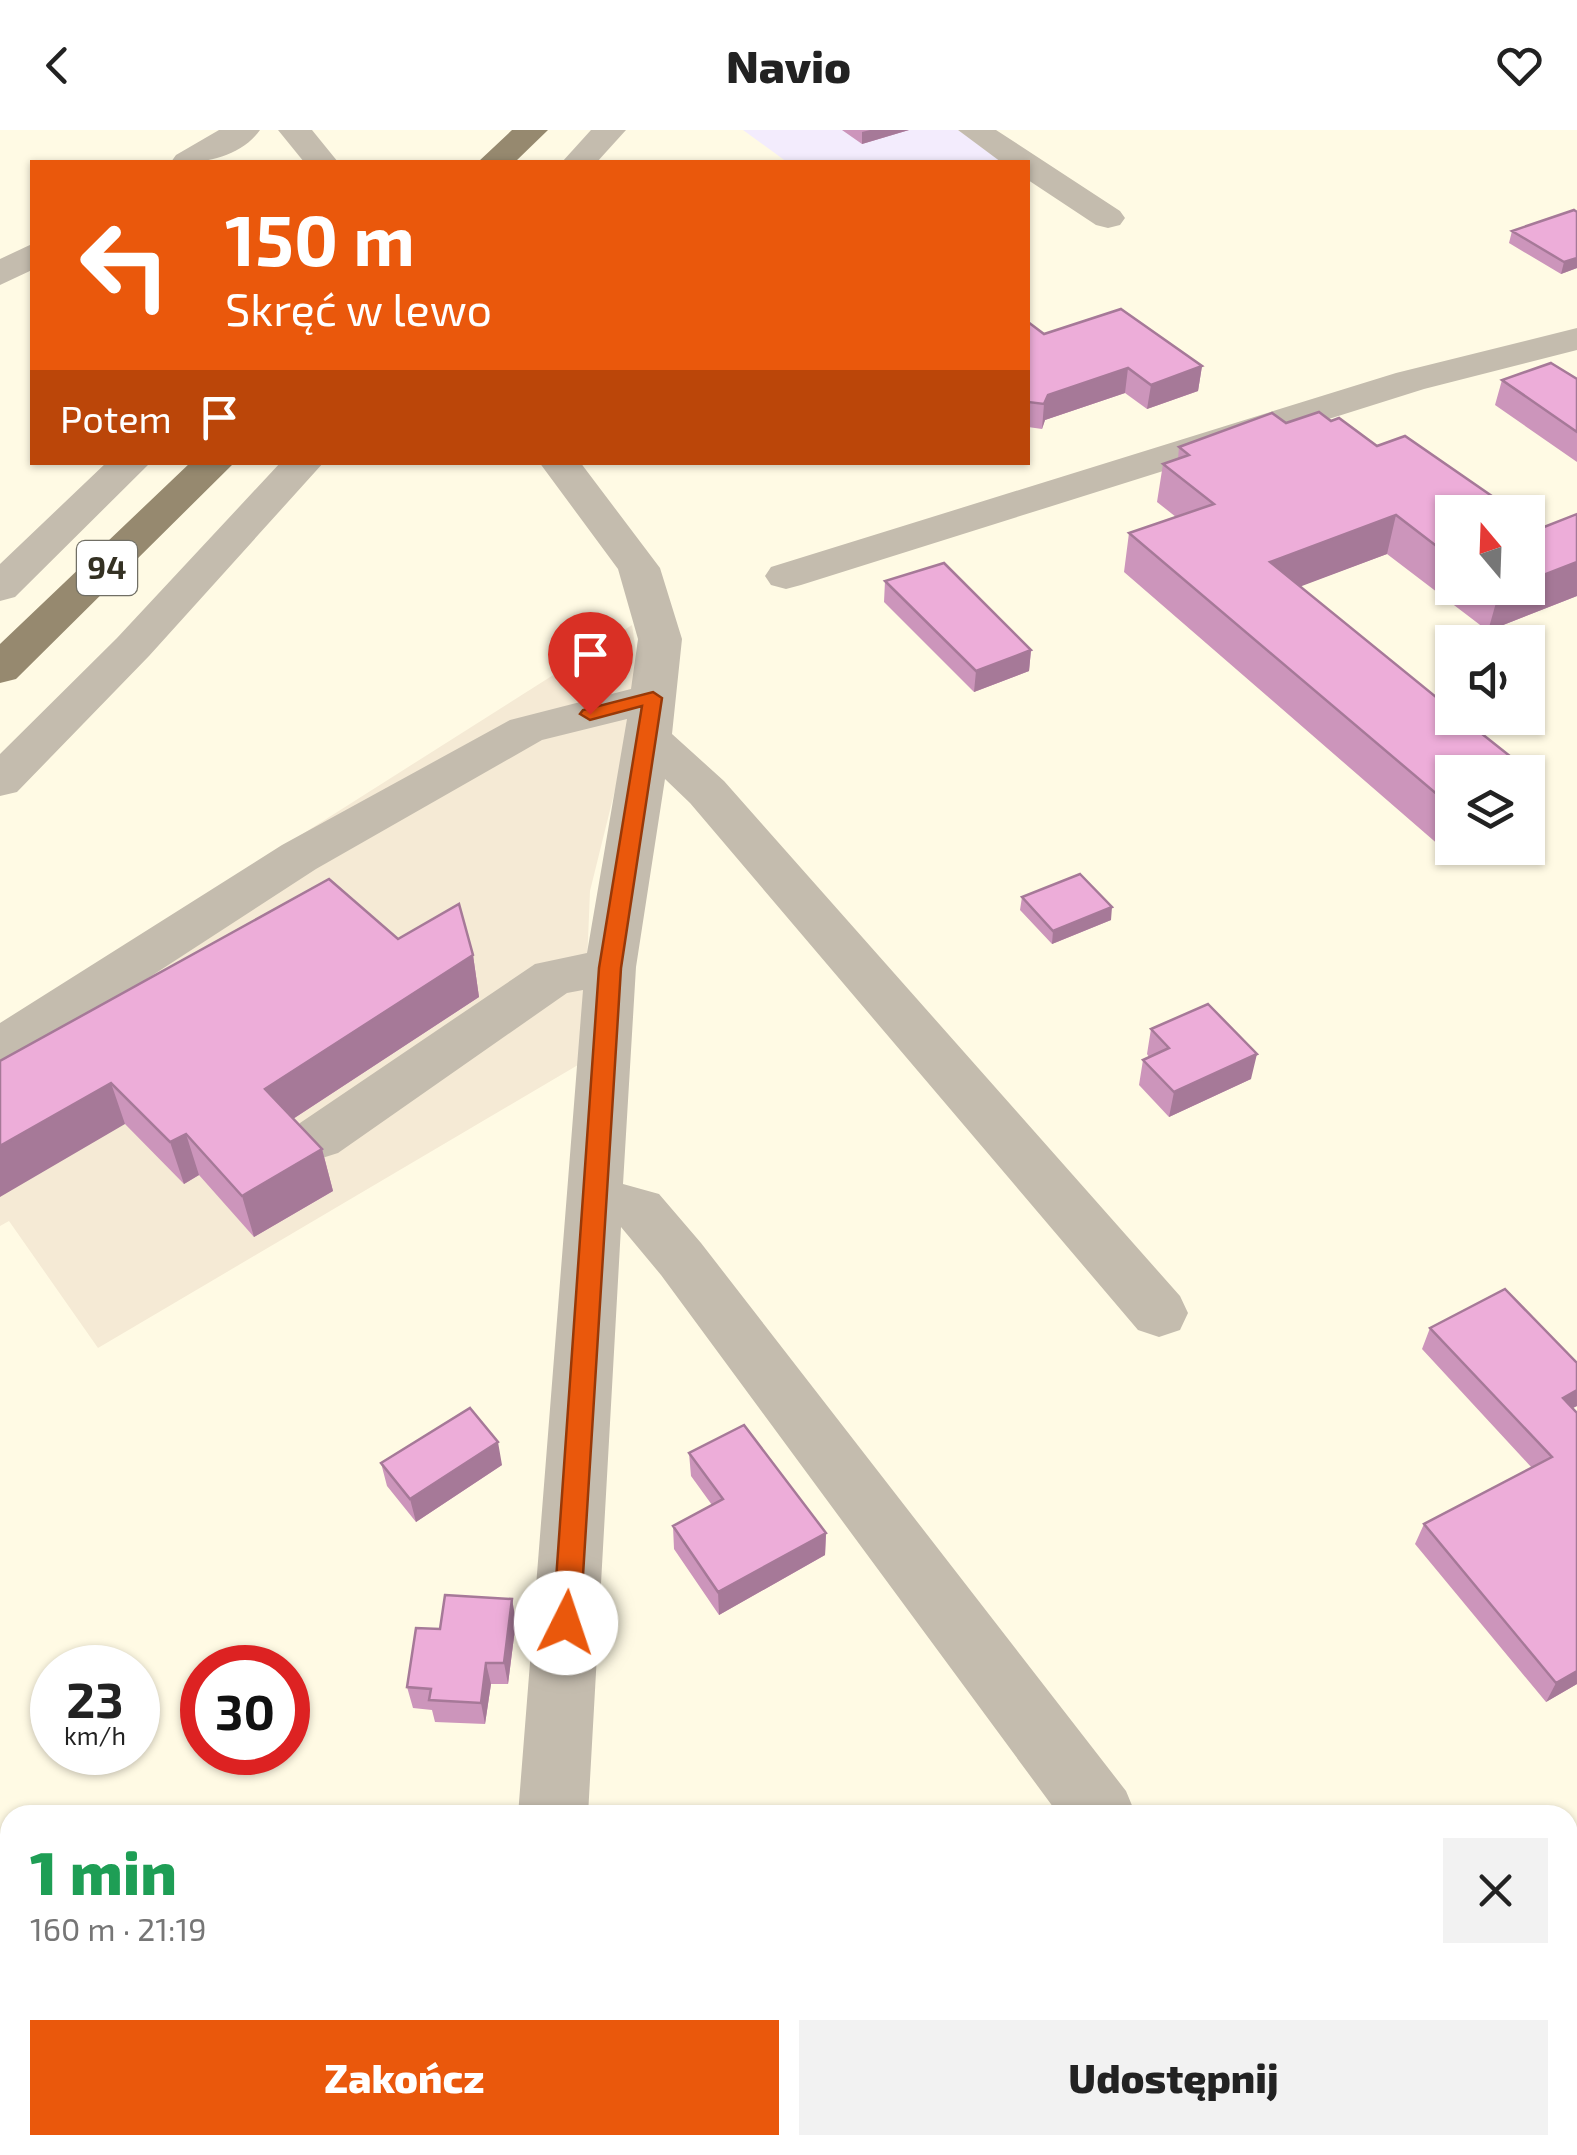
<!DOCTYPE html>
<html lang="pl">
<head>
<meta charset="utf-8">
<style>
  body { margin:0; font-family:"Exo 2",sans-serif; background:#f2f2f2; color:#222; height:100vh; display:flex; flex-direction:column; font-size:38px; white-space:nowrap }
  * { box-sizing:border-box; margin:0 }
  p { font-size:32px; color:#767676 }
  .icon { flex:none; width:55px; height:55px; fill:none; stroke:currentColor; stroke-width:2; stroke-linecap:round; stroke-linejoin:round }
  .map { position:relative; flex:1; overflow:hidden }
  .panel { position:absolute; left:0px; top:1675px; width:1578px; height:350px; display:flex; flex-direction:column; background:#fff; border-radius:30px 30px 0 0; box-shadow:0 2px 8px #0004 }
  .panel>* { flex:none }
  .banner { position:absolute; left:30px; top:30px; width:1000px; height:305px; border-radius:0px; box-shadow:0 2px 8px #0004; background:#ea580c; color:#fff; overflow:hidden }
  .needle { width:65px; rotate:341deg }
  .tools { position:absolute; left:1435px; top:365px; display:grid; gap:20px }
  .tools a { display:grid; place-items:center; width:110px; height:110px; border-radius:0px; background:#fff; box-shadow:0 2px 8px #0004; font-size:50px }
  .speed { position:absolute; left:30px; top:1515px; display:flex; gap:20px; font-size:50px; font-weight:700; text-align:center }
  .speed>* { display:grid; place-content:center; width:130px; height:130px; border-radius:50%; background:#fff; box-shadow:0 2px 8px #0004; line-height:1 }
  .speed small { font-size:25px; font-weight:400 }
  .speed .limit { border:15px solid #d22; background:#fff; color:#111 }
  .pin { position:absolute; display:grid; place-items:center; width:85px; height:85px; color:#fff; margin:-102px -42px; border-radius:50% 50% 50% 0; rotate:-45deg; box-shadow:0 0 10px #0007 }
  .pin .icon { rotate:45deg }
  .me { position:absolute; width:110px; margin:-55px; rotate:4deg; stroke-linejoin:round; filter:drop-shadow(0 0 8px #0008) }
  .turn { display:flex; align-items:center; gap:35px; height:210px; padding:0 30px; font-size:45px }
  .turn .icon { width:130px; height:130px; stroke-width:2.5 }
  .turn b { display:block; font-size:70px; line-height:85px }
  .then { display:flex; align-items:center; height:95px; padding:0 30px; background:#0003; gap:20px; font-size:38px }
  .round { display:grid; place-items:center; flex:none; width:105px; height:105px; border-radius:0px; background:#f2f2f2 }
  .summary { display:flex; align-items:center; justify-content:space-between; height:170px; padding:0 30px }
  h1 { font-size:60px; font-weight:800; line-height:75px; color:#1e9e55 }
  .primary-button { display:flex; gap:20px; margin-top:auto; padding:20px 30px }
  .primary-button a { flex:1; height:115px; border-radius:0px; background:#ea580c; color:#fff; font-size:40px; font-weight:800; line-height:115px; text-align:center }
  .primary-button a+a { background:#f2f2f2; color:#222 }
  header { display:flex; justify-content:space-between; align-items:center; height:130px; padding:0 30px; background:#fff; font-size:45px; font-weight:800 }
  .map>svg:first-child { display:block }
  .commercial { fill:#f5ead5 }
  .industrial { fill:#f3ecfd }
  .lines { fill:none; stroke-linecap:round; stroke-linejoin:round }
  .minor { fill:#c4bcae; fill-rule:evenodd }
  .major { fill:#96896f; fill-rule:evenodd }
  .wall { fill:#cc95bb }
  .shaded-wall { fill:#a67998 }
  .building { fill:#edadd9; stroke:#a67998; stroke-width:2.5 }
  .route { fill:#ea580c; stroke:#983908; stroke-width:2.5 }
  .labels { text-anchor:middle; stroke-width:8; stroke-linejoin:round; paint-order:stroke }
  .shield { fill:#fff; stroke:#716f65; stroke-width:2.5 }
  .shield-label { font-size:32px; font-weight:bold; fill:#343123 }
</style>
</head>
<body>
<header><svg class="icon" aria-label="back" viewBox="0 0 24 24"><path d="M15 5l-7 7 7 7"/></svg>Navio<svg class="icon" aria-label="heart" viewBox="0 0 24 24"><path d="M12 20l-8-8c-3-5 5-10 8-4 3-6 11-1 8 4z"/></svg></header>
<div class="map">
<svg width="1577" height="2025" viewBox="0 0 1577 2025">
  <rect width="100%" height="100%" fill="#fffae4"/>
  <path class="commercial" d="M 632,495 L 638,535 L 632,591 L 590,761 L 583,932 L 98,1218 L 9,1091 L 0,1096 L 0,896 Z"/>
  <path class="industrial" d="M 743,0 L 958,0 L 1007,32 L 787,32 Z"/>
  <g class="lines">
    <path class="minor" d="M 219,0 L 260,0 C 240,28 202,34 171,32 L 176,25 Z
      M 278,0 L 312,0 L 338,32 L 304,32 Z
      M 591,0 L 626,0 L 597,32 L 562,32 Z
      M 958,0 L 996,0 L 1120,81 L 1125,88 L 1120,95 L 1108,98 L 1096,95 L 1028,50 L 1028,32 L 1001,32 Z
      M 32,114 L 32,140 L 0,155 L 0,129 Z
      M 1577,198 L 1577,220 L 1424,259 L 801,455 L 786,459 L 771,455 L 765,446 L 771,437 L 1396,243 Z
      M 107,332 L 151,332 L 15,467 L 0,471 L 0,434 Z
      M 281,332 L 324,332 L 149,526 L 17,662 L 0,666 L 0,624 L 117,508 Z
      M 539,332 L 580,332 L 660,438 L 682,509 L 672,604 L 724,651 L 1180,1166 L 1188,1183 L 1180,1200 L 1159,1207 L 1138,1200 L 690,673 L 665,649 L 636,837 L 623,1054 L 659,1064 L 701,1113 L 1126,1661 L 1136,1685 L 1059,1685 L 661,1145 L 621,1097 L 588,1685 L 518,1685 L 583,860 L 567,863 L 338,1023 L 319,1029 L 300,1023 L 292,1008 L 300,993 L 535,834 L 587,823 L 627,589 L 542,610 L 316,739 L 19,932 L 0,937 L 0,893 L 282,715 L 510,590 L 631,559 L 638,509 L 618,439 Z
      M 491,2015 L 567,2015 L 566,2025 L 489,2025 Z
      M 1311,2015 L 1390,2015 L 1394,2025 L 1315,2025 Z"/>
    <path class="major" d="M 512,0 L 548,0 L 515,32 L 478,32 Z
      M 191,332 L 235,332 L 16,549 L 0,553 L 0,514 Z"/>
  </g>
  <path class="wall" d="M 842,0 L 909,0 L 862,14 Z
    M 1512,101 L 1577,138 L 1561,144 L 1509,113 Z
    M 1028,192 L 1044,204 L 1202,236 L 1198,261 L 1147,279 L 1125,263 L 1045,290 L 1042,299 L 1028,297 Z
    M 1577,249 L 1577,332 L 1495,275 L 1502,250 Z
    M 1286,293 L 1452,382 L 1452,458 L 1528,458 L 1539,399 L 1577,384 L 1577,466 L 1488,501 L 1387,424 L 1300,456 L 1452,642 L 1452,718 L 1448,723 L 1124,442 L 1129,403 L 1176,387 L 1157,372 L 1163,334 L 1178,329 L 1179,317 Z
    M 885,451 L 1031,520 L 1029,541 L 974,562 L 884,472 Z
    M 1022,767 L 1111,790 L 1052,814 L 1020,780 Z
    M 473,825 L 479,867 L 293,989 L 322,1019 L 333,1061 L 254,1107 L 199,1045 L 184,1054 L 125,994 L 0,931 Z
    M 1151,899 L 1251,949 L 1169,987 L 1139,955 L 1143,930 L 1149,927 L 1147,924 Z
    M 1430,1198 L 1577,1276 L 1572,1278 L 1577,1283 L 1577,1554 L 1546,1572 L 1415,1414 L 1424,1394 L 1532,1338 L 1422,1219 Z
    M 689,1323 L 826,1403 L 825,1425 L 719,1485 L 674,1419 L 673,1396 L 712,1375 L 691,1346 Z
    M 381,1333 L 502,1335 L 416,1392 L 387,1356 Z
    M 516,1491 L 508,1554 L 491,1554 L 485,1594 L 435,1592 L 432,1580 L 413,1578 L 407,1557 L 440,1499 Z"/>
  <path class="shaded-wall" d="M 870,0 L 909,0 L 862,14 L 862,2 Z
    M 1577,128 L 1577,138 L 1561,144 L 1564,132 Z
    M 1202,236 L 1198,261 L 1147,279 L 1151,255 Z
    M 1128,238 L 1125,263 L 1045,290 L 1042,299 L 1044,274 L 1048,265 Z
    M 1396,385 L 1387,424 L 1262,471 L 1270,432 Z
    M 1577,432 L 1577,466 L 1488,501 L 1499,462 L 1511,458 L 1528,458 L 1528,451 Z
    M 1031,520 L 1029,541 L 974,562 L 976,541 Z
    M 1540,650 L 1528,687 L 1528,655 Z
    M 1452,709 L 1452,718 L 1461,718 L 1448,723 Z
    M 1112,777 L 1111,790 L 1052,814 L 1053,801 Z
    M 473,825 L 479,867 L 276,1000 L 265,959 Z
    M 1257,924 L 1251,949 L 1169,987 L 1174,962 Z
    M 111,953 L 125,994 L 0,1067 L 0,1016 Z
    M 186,1004 L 199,1045 L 184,1054 L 170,1012 Z
    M 322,1019 L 333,1061 L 254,1107 L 242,1066 Z
    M 1577,1260 L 1577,1276 L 1553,1288 L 1563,1268 Z
    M 498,1312 L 502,1335 L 416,1392 L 410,1369 Z
    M 826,1403 L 825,1425 L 719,1485 L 718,1462 Z
    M 512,1469 L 516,1491 L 508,1554 L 504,1533 Z
    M 486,1533 L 491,1554 L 485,1594 L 481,1573 Z
    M 1577,1541 L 1577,1554 L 1546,1572 L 1556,1553 Z"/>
  <path class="building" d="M 1574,80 L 1577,82 L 1577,128 L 1564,132 L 1512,101 Z
    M 1121,179 L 1202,236 L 1151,255 L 1128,238 L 1048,265 L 1044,274 L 1028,272 L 1028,192 L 1044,204 Z
    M 1551,233 L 1577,249 L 1577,302 L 1502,250 Z
    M 1319,282 L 1331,291 L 1339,288 L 1377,316 L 1405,306 L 1515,382 L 1452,382 L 1452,428 L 1396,385 L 1270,432 L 1452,580 L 1452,588 L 1462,588 L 1540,650 L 1528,655 L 1528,642 L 1452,642 L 1452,677 L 1129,403 L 1214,374 L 1163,334 L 1189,325 L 1179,317 L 1272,283 L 1286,293 Z
    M 1577,384 L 1577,432 L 1528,451 L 1528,391 L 1539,399 Z
    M 944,433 L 1031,520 L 976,541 L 885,451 Z
    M 1493,458 L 1511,458 L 1499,462 Z
    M 1080,744 L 1112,777 L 1053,801 L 1022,767 Z
    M 329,749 L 398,809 L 459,774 L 473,825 L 265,959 L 322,1019 L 242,1066 L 186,1004 L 170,1012 L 111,953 L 0,1016 L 0,931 Z
    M 1208,874 L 1257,924 L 1174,962 L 1143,930 L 1169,918 L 1151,899 Z
    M 1505,1159 L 1577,1233 L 1577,1260 L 1563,1268 L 1577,1283 L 1577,1541 L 1556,1553 L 1424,1394 L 1552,1327 L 1430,1198 Z
    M 470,1278 L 498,1312 L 410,1369 L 381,1333 Z
    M 744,1295 L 826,1403 L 718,1462 L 673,1396 L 723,1369 L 689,1323 Z
    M 445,1465 L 512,1469 L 504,1533 L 486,1533 L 481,1573 L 429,1570 L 431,1559 L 407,1557 L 416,1498 L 440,1499 Z"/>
  <path class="route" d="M 653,562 L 662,568 L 621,838 L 580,1493 L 576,1501 L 566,1505 L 557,1501 L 553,1493 L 599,838 L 642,576 L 590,590 L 580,584 L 583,580 Z"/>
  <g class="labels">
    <rect class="shield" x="77" y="411" width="60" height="54" rx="8"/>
    <g class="shield-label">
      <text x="107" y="449">94</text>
    </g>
  </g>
</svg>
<div class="tools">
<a><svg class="needle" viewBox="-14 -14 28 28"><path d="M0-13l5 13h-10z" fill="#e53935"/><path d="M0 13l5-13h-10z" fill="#767676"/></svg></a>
<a><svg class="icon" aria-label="sound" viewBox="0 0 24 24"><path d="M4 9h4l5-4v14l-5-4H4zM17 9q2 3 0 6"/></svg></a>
<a><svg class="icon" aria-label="layers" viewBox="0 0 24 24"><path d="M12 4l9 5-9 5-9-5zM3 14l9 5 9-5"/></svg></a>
</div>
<div class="speed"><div>23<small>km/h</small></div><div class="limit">30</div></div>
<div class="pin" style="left:590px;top:584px;background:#d93025"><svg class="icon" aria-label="arrive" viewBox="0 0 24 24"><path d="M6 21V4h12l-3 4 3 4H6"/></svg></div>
<svg class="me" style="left:566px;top:1493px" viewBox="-20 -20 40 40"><circle r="19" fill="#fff"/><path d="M0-13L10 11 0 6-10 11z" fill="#ea580c"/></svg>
<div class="banner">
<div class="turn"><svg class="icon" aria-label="left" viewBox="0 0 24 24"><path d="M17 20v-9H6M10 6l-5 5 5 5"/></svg><div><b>150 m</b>Skręć w lewo</div></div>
<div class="then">Potem<svg class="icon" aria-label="arrive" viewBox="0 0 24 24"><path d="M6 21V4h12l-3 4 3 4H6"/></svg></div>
</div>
<section class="panel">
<div class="summary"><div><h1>1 min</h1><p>160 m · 21:19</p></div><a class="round"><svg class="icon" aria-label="close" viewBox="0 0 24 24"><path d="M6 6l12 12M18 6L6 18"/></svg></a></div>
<div class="primary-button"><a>Zakończ</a><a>Udostępnij</a></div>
</section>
</div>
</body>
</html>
